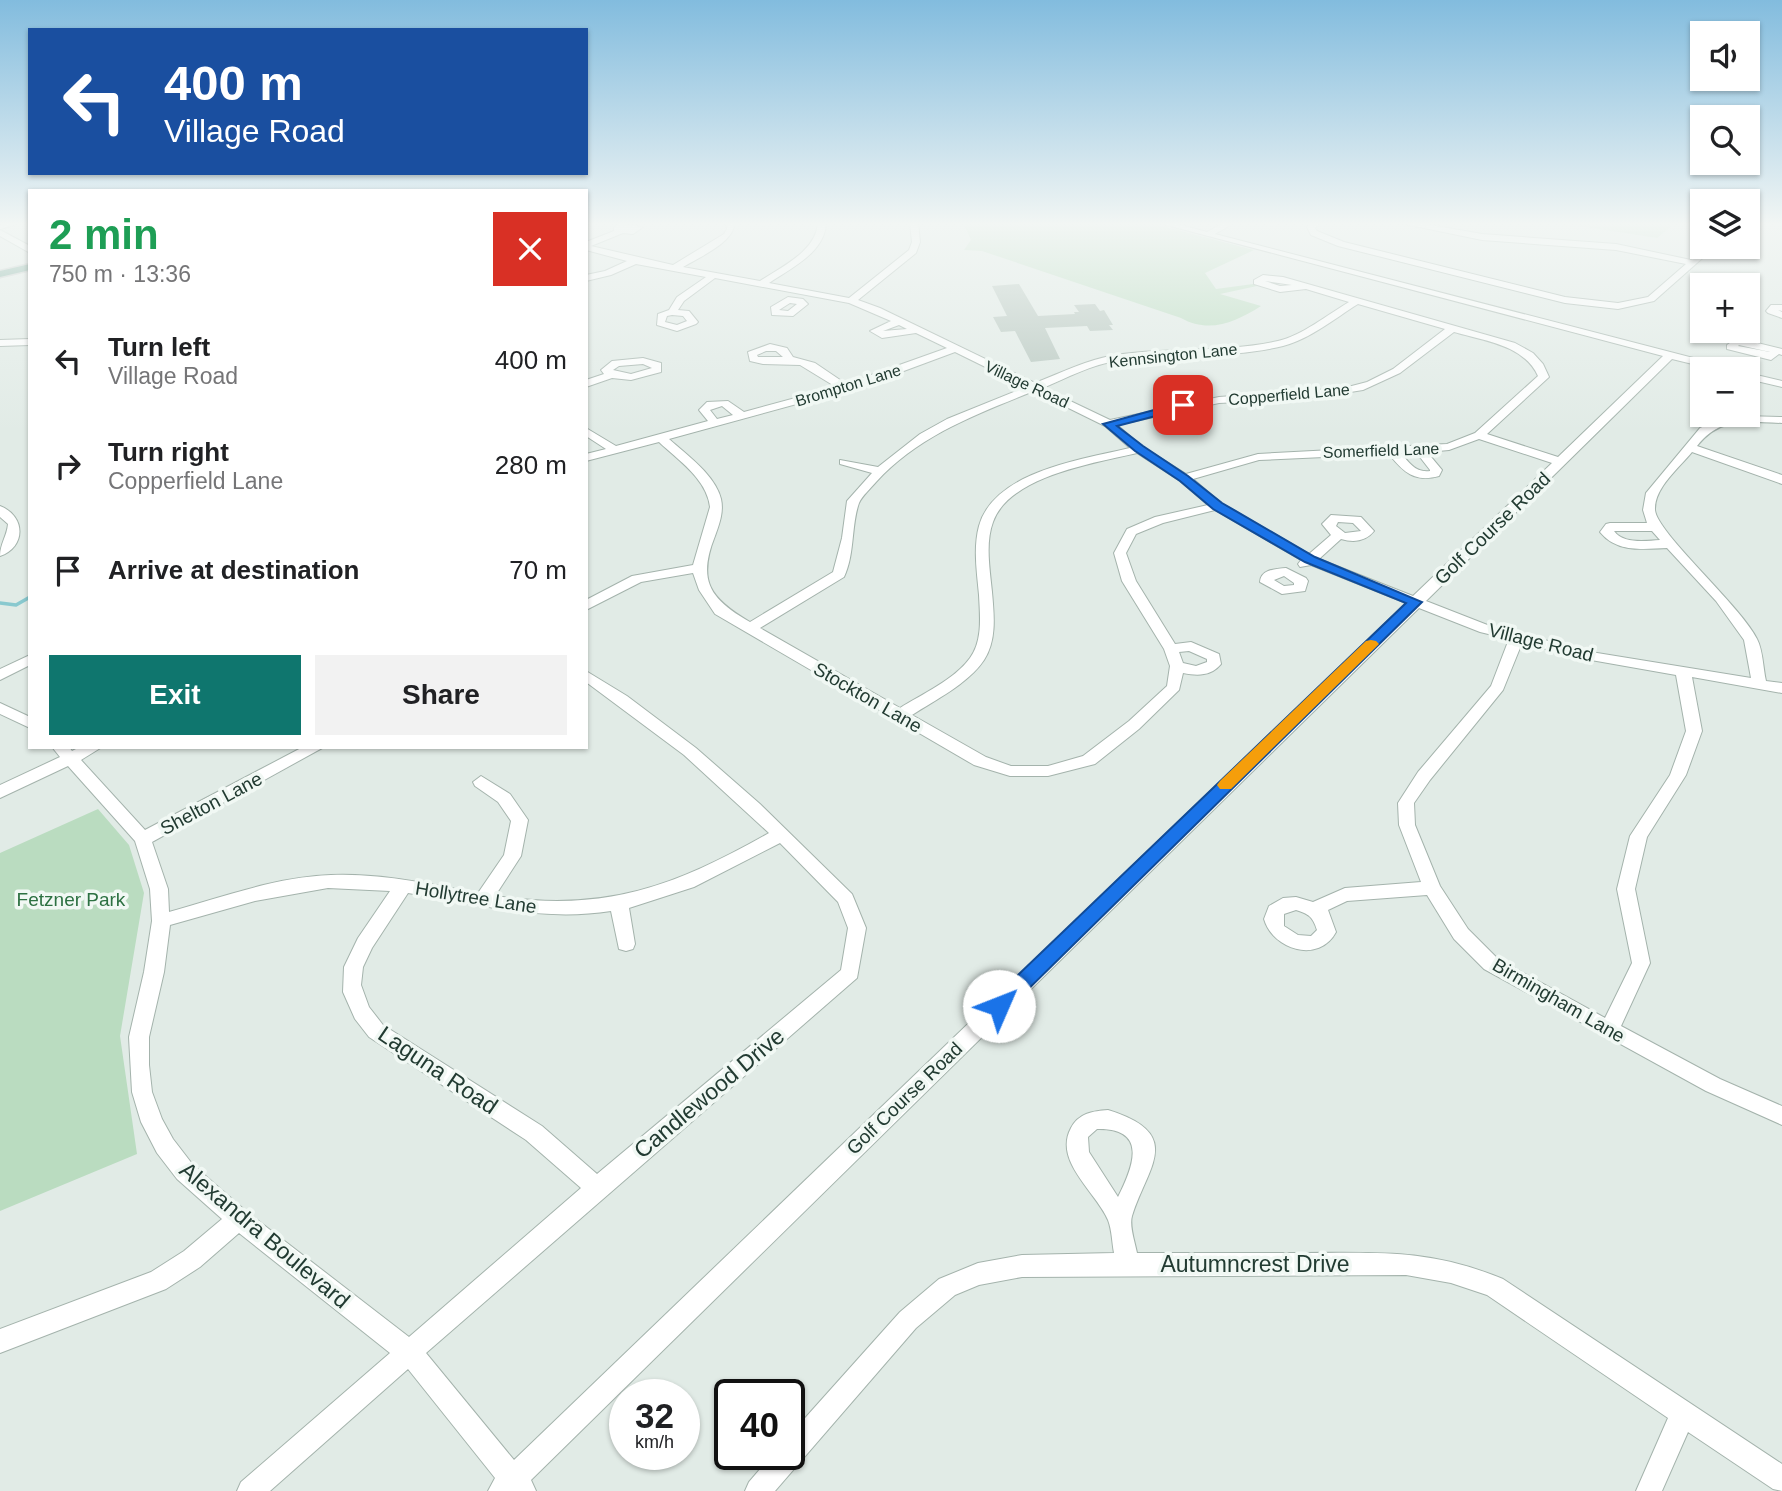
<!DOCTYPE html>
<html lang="en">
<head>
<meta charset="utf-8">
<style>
  body { margin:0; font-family:Arial,sans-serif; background:#f2f2f2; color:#202124; height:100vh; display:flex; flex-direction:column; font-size:26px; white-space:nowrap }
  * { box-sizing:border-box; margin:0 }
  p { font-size:23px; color:#757577 }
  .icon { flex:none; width:38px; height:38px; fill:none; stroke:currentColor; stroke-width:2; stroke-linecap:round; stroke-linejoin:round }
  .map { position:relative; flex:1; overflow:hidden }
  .panel { position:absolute; left:28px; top:189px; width:560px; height:560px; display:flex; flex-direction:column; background:#fff; border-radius:0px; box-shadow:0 2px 5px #0004 }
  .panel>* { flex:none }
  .banner { position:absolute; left:28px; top:28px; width:560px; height:147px; border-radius:0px; box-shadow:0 2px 5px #0004; background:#1a4fa0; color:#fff; overflow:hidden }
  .fabs { position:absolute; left:1690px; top:21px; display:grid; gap:14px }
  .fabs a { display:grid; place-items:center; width:70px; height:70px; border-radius:0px; background:#fff; box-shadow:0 2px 5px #0004; font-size:35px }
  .speed { position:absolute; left:609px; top:1379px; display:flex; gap:14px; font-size:35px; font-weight:700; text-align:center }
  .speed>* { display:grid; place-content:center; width:91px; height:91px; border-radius:50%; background:#fff; box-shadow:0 2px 5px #0004; line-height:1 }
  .speed small { font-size:18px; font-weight:400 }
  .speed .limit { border:4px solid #111; border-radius:10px; background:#fff; color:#111 }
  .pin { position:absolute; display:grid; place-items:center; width:60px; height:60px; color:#fff; margin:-30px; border-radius:14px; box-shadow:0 4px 10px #0006 }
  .me { position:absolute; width:77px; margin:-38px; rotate:46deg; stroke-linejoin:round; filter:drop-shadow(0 0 5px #0008) }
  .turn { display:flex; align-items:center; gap:24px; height:147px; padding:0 21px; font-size:32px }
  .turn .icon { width:91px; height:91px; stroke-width:2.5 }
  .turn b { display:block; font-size:49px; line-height:60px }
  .round { display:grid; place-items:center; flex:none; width:74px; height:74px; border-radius:0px; background:#f2f2f2 }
  .summary { display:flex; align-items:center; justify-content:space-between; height:119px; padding:0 21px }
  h1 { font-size:42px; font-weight:700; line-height:52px; color:#1e9e55 }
  .button { display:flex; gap:14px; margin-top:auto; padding:14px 21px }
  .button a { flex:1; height:80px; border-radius:0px; background:#0f766e; color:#fff; font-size:28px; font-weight:700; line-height:80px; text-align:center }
  .button a+a { background:#f2f2f2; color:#202124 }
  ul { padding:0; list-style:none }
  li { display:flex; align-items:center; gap:21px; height:105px; padding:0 21px }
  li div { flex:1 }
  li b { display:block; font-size:26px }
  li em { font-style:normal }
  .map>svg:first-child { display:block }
  .green { fill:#badcc0 }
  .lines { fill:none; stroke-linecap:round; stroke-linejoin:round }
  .stream { stroke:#89c9cf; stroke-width:3.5 }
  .building { fill:#b6c6be }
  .minor-casing { stroke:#a4b3ac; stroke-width:2 }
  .major-casing { stroke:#c1c8c6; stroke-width:3 }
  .minor { fill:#fff; fill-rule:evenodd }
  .major { fill:#669f8d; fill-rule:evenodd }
  .route { fill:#1a73e8; stroke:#114b97; stroke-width:2 }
  .slow { fill:#f59e0b }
  .labels { text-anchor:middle; stroke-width:7; stroke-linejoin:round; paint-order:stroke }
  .far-street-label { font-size:16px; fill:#223b32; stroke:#f1f8f4 }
  .street-label { font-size:19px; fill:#223b32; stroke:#f1f8f4 }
  .park-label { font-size:19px; fill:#2d7142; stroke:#f1f8f4 }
  .near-street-label { font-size:23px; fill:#223b32; stroke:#f1f8f4 }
</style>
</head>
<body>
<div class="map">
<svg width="1782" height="1491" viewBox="0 0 1782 1491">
  <rect width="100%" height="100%" fill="#e1ebe6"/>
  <path class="green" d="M 963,222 L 1147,222 L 1254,250 L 1205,273 L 1216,289 L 1253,284 L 1257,286 L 1220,294 L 1261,306 C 1236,322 1209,334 1181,318 L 982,251 L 964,250 L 971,240 Z
    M 1528,222 L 1677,222 L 1657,238 L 1567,224 Z
    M 98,809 L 129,845 L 144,893 L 120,1036 L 137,1154 L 0,1211 L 0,853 Z"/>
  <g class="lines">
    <path class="stream" d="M 0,603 L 16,605 L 30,597"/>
  </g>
  <path class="building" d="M 1019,284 L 1038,316 L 1075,314 L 1074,312 L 1079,312 L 1074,305 L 1095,304 L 1100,311 L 1104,310 L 1113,325 L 1109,325 L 1113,330 L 1090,331 L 1087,326 L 1045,328 L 1060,359 L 1031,362 L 1015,331 L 1001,332 L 993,317 L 1007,316 L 992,286 Z"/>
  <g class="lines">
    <defs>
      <path id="minor" d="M 10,222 L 25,222 L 0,229 L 0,225 Z
        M 726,222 L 734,222 C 737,241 698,258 683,267 L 760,281 C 781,267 817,251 818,222 L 826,222 C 826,252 791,268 769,283 L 849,298 L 909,250 L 912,242 L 910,222 L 918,222 L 920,242 L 916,253 L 858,300 L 880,308 L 1035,383 C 1061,373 1088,359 1116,355 C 1169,347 1225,353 1278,341 C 1303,335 1327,315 1349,302 L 1306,289 L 1280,292 L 1254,284 L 1254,280 L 1263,275 L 1283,277 L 1515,343 L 1533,353 L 1543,364 L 1549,377 L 1487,434 L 1558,457 L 1663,356 L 1155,222 L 1169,222 L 1207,232 L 1225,222 L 1236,222 L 1215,234 L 1728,367 L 1729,369 L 1713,369 L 1672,359 L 1426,601 L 1490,626 L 1591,652 L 1751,678 L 1744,640 L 1716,601 L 1667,548 C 1643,549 1617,553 1600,532 L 1606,524 L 1610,523 L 1647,523 L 1643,510 L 1646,493 L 1700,428 L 1720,419 L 1745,416 L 1782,417 L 1782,423 C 1746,422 1721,416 1697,446 L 1782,475 L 1782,484 L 1692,452 C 1679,468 1654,488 1655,510 C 1657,533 1741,606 1757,639 C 1763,650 1763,668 1766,681 L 1782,683 L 1782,693 L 1692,677 L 1702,731 L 1686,775 L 1647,837 L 1635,889 L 1650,963 L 1621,1026 L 1720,1079 L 1782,1106 L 1782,1125 L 1706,1091 L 1484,969 L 1454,939 L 1427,895 L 1347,901 L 1328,910 L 1336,932 C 1319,964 1273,950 1264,919 L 1269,906 L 1283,898 L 1296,897 L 1313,902 L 1345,888 L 1421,882 L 1399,825 L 1398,803 L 1418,772 L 1491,686 L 1509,639 L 1480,632 L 1419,608 L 531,1480 L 536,1491 L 488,1491 L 495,1478 L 408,1369 L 270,1491 L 237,1491 L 241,1482 L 390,1353 L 239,1233 L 200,1267 L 166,1289 L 0,1353 L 0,1329 L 151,1272 L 184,1251 L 222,1219 L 177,1179 L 157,1153 L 141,1122 L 132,1092 L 129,1037 L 144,972 L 152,921 L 150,889 L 135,841 L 68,766 L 0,798 L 0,785 L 60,757 L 52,747 L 69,747 L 72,751 L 80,747 L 102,747 L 81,760 L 145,830 L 303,747 L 324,747 L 152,842 L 168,889 L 169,912 C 222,897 276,877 331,875 C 381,873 429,884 478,893 L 504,855 L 511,821 L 498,802 L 475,786 L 473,782 L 481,776 L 510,794 L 528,820 L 521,856 L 495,896 C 606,913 675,886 769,833 L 684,755 L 586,682 L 586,671 L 627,696 L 696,748 L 760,804 L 852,894 L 866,928 L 857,978 L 426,1353 L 514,1460 L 1406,603 L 1311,565 L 1300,567 L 1298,564 L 1301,560 L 1215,510 L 1163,523 L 1136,534 L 1126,553 L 1136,581 L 1175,644 L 1191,642 L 1219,654 L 1221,664 C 1211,676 1198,676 1183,673 L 1179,690 L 1139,729 L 1095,764 L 1048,776 L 1010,776 L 974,765 L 715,614 L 699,590 L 693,573 L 641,582 L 586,610 L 586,600 L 632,576 L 693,565 L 710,507 C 707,479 678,460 659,442 L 586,461 L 586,454 L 606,449 L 586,436 L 586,428 L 616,446 L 708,421 L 699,410 L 707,402 L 728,401 L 744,412 L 836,387 L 800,365 L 763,364 L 750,361 L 748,352 L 770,344 L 787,348 L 793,357 L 815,363 L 846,384 L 947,348 L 916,333 L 882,338 L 870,331 L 891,321 L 849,303 L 715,278 L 684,301 L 678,310 L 689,311 L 698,322 L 696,324 L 677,331 L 657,325 L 658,314 L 669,310 L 677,297 L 706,277 L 636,264 L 611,275 L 586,281 L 586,275 L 605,271 L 627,261 L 586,250 L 586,242 L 614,231 L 614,227 L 620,223 L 643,227 L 633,234 L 623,233 L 591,246 L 673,265 L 724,234 L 727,229 ZM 1265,281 L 1292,285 L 1280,286 ZM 1358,304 L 1445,329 L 1393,369 L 1367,382 L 1344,388 L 1219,397 L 1110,420 L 1043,388 C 1067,378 1092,364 1118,361 C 1173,353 1230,359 1283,346 C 1310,339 1334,319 1358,304 ZM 672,315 L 683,316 L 687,321 L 677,325 L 665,322 L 667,316 ZM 899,325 L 907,329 L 883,331 ZM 1454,332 C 1485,341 1524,345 1538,376 L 1475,433 L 1447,444 L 1258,454 L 1186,474 L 1143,447 L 1117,425 L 1219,403 L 1313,398 L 1363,390 L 1400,373 ZM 766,351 L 776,351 L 783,357 L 758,357 L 757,355 ZM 955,352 L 1026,387 L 947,419 L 920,434 L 878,467 L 840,460 L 840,464 L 872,473 L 847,501 L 842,538 L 833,572 L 750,622 C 710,599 697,581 715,536 C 719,525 724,512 721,499 C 715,475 687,455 669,439 L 866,385 ZM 1034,391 L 1105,426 L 1130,448 C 1084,459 994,471 979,526 C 973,548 977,573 979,595 C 980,616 983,640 970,658 C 954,680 922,694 900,708 L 760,628 L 844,577 C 855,554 851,525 859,503 C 862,496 871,488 876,482 C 919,435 977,414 1034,391 ZM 722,406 L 733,415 L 717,419 L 710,410 ZM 1479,439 L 1552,463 L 1413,596 L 1319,559 L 1341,539 C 1354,543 1366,541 1374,531 L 1361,517 L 1331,515 L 1322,524 L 1331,535 L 1309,554 L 1221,503 L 1193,479 L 1259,460 L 1389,454 C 1403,472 1415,483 1439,476 L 1442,470 L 1427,452 L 1449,450 ZM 1416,452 L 1430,470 L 1430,471 C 1416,473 1409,463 1401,453 ZM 1137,453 L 1180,481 L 1208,505 L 1155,517 L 1127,529 L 1114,553 L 1122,581 L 1164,649 L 1170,666 L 1167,686 L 1129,721 L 1083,756 L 1048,766 L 1011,766 L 986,757 L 912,715 C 935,700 968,684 984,660 C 997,640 994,615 992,592 C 990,571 985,543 993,522 C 1009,476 1095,463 1137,453 ZM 1338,522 L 1353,523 L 1361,531 L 1345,533 L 1336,526 ZM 1614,531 L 1652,531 L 1660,540 C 1645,541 1623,544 1614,531 ZM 1522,643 L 1591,660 L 1676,675 L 1686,731 L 1670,775 L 1630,836 L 1617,889 L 1632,963 L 1605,1018 L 1498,959 L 1468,929 L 1440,886 L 1415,825 L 1414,803 L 1430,780 L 1503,690 ZM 1189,651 L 1207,659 L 1207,662 L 1196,666 L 1183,663 L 1179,652 ZM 780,843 L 838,902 L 848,928 L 841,970 L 597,1174 L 542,1126 L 383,1025 L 369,1007 L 361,985 L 363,967 L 372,948 L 408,893 C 476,904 542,922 611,911 L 619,949 L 626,951 L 633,949 L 635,944 L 629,908 L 694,887 ZM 328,888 L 390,891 L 358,938 L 344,967 L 343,992 L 355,1019 L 369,1037 L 526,1140 L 581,1188 L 409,1337 L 247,1212 L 193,1165 L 173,1139 L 162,1119 L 152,1092 L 149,1065 L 149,1037 L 164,972 L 170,925 L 255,901 ZM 1296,910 C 1309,914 1313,917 1317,930 L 1311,936 L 1298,935 L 1284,926 L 1284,914 Z
        M 1312,222 L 1321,222 L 1315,228 L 1317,231 L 1344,242 L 1565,297 L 1618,303 L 1648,297 L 1686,264 L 1616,250 L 1482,240 L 1395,222 L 1414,222 L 1482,234 L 1616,244 L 1691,260 L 1706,247 L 1715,247 L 1654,301 L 1618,309 L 1565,303 L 1338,246 L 1311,235 L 1307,227 Z
        M 0,230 L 30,246 L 30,253 L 0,236 Z
        M 788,297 L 803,299 L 808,304 L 793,316 L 772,315 L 771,307 ZM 790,303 L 797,304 L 788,311 L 779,310 Z
        M 1771,305 L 1782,305 L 1782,311 L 1778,310 L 1782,312 L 1782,318 L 1768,313 L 1766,311 Z
        M 1737,338 L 1782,349 L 1782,355 L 1779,354 L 1771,360 L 1727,349 L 1727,345 ZM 1739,345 L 1770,352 L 1738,346 Z
        M 30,339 L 30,345 L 0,346 L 0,340 Z
        M 643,358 L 661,363 L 661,372 L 631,380 L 612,378 L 586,387 L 586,380 L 604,374 L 601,370 L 612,361 ZM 643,364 L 652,368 L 631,374 L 613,370 L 619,366 Z
        M 1748,373 L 1782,381 L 1782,387 L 1748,379 Z
        M 0,506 C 26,516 26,547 0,556 C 0,544 7,536 8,524 L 0,517 Z
        M 1286,568 L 1306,578 L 1308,581 L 1305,591 L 1282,594 L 1260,582 C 1261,569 1276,569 1286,568 ZM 1284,576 L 1294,583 L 1294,585 L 1284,586 L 1274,580 Z
        M 30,655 L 30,665 L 0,680 L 0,669 Z
        M 0,703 L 30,717 L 30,728 L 0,714 Z
        M 1108,1110 C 1186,1134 1147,1167 1132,1216 C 1129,1226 1135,1242 1137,1253 C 1191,1253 1245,1253 1298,1253 C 1377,1253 1428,1248 1503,1279 L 1782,1464 L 1782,1491 L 1773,1489 L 1688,1432 L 1662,1491 L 1636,1491 L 1668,1418 L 1487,1295 L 1451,1283 L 1406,1275 L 1022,1277 L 979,1285 L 955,1295 L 916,1328 L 775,1491 L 745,1491 L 749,1482 L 773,1454 L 789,1454 L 789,1436 L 900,1312 L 939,1279 L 978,1263 L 1022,1255 L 1114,1253 C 1112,1243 1112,1230 1108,1220 C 1096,1192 1053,1161 1071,1128 C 1079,1113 1093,1111 1108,1110 ZM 1097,1129 C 1149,1128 1133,1167 1118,1197 L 1089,1152 L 1088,1137 Z"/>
      <path id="major" d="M 30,264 L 30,270 L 0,277 L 0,271 Z"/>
    </defs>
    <use href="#minor" class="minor-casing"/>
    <use href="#major" class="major-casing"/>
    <use href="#minor" class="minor"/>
    <use href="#major" class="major"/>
  </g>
  <linearGradient id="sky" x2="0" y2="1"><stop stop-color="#82bcde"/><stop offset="0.52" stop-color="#f2f6f4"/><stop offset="1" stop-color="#f2f6f4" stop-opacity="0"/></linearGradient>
  <rect width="1782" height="431" fill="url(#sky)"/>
  <path class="route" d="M 1183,402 L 1187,403 L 1187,408 L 1117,426 L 1143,446 L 1188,476 L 1222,503 L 1315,557 L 1422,602 L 1006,1011 L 999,1014 L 992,1011 L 989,1006 L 992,1000 L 1406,603 L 1305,562 L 1213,509 L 1180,481 L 1135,451 L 1103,424 Z"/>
  <path class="slow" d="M 1371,640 L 1376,641 L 1379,644 L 1376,647 L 1231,789 L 1220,789 L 1217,785 L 1220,781 L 1366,641 Z"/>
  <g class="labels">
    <g class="far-street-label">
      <text transform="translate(1173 355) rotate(-6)" y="6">Kennsington Lane</text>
      <text transform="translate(1027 384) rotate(25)" y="6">Village Road</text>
      <text transform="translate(848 385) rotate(-17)" y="6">Brompton Lane</text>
      <text transform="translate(1289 394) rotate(-5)" y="6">Copperfield Lane</text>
      <text transform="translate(1381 450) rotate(-2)" y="6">Somerfield Lane</text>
    </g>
    <g class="street-label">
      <text transform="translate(1492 528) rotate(-44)" y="7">Golf Course Road</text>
      <text transform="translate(1541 642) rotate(14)" y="7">Village Road</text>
      <text transform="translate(868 697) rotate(30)" y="7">Stockton Lane</text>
      <text transform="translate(211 803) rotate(-28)" y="7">Shelton Lane</text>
      <text transform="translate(476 897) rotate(9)" y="7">Hollytree Lane</text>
      <text transform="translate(1559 1000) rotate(30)" y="7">Birmingham Lane</text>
      <text transform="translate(904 1098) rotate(-44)" y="7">Golf Course Road</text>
    </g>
    <g class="park-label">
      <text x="71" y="906">Fetzner Park</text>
    </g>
    <g class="near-street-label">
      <text transform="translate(438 1070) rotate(34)" y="8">Laguna Road</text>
      <text transform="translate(709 1093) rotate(-40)" y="8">Candlewood Drive</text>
      <text transform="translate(265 1235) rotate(40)" y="8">Alexandra Boulevard</text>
      <text x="1255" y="1272">Autumncrest Drive</text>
    </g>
  </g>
</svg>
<div class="fabs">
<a><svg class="icon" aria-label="sound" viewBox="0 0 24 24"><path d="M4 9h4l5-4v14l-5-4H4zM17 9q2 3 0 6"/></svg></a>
<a><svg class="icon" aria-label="search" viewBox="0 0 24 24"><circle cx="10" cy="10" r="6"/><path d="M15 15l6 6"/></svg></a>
<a><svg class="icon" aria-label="layers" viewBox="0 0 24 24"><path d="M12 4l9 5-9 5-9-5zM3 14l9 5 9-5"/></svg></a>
<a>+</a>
<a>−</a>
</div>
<div class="speed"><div>32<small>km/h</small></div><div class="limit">40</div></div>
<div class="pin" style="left:1183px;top:405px;background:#d93025"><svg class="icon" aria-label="arrive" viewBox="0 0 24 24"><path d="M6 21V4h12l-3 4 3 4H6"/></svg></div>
<svg class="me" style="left:999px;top:1006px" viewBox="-20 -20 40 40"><circle r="19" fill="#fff"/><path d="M0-13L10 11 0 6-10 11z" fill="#1a73e8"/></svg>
<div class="banner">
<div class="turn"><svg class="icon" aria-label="left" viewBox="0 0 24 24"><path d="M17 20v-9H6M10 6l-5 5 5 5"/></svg><div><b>400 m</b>Village Road</div></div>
</div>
<section class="panel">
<div class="summary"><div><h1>2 min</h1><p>750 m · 13:36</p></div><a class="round" style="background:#d93025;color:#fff"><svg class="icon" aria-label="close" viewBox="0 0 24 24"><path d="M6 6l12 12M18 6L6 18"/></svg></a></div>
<ul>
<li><svg class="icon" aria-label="left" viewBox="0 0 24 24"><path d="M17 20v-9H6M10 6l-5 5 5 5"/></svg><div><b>Turn left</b><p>Village Road</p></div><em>400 m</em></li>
<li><svg class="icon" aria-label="right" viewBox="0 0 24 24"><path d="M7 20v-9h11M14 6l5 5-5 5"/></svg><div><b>Turn right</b><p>Copperfield Lane</p></div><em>280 m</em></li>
<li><svg class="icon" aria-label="arrive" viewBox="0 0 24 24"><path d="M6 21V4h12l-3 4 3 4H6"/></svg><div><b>Arrive at destination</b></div><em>70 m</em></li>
</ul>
<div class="button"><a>Exit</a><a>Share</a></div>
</section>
</div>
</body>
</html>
